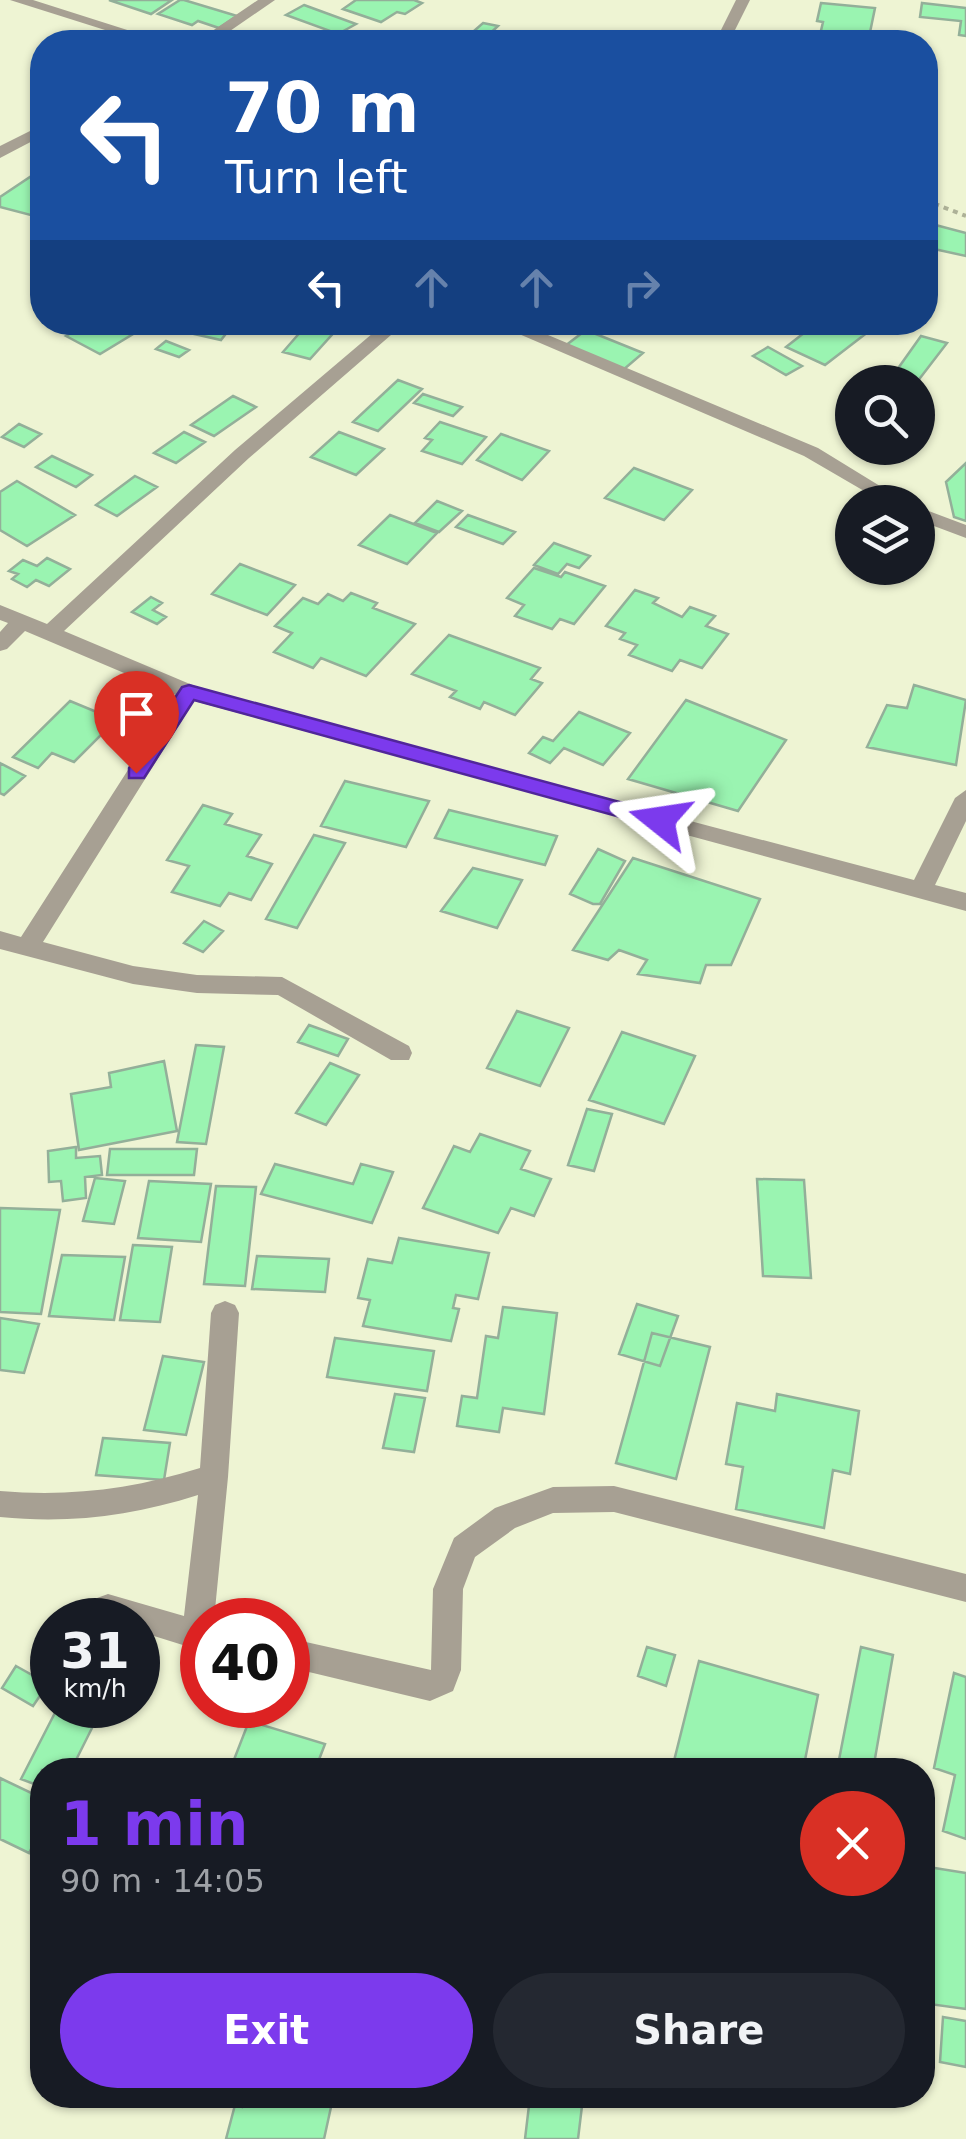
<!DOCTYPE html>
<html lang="en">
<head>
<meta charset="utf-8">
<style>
  body { margin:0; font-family:"DejaVu Sans",sans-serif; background:#242831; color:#f1f3f6; height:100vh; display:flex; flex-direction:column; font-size:38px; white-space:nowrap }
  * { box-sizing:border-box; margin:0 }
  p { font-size:32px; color:#9ea1a6 }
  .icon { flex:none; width:55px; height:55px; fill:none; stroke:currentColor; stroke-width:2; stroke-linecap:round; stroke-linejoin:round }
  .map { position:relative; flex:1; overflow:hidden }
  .details { position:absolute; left:30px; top:1758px; width:905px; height:350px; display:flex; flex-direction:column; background:#171b24; border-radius:40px; box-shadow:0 2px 8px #0004 }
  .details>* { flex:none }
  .hud { position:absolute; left:30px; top:30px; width:908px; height:305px; border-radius:40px; box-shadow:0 2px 8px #0004; background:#1a4fa0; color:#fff; overflow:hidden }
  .controls { position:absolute; left:835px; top:365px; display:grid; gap:20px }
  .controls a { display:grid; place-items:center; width:100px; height:100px; border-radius:50%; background:#171b24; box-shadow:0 2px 8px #0004; font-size:50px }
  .speed { position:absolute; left:30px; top:1598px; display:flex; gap:20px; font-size:50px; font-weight:700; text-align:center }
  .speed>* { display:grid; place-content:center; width:130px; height:130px; border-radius:50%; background:#171b24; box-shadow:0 2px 8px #0004; line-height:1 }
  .speed small { font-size:25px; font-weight:400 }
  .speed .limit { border:15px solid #d22; background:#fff; color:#111 }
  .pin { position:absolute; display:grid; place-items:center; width:85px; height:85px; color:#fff; margin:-102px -42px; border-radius:50% 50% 50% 0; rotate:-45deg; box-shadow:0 0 10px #0007 }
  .pin .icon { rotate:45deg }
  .me { position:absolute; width:110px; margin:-55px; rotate:285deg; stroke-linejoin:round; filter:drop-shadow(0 0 8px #0008) }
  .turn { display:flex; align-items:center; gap:35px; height:210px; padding:0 30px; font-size:45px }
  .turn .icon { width:130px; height:130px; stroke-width:2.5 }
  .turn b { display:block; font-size:70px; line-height:85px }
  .lanes { display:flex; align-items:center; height:95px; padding:0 30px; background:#0003; justify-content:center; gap:50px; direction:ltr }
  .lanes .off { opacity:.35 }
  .round { display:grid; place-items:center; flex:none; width:105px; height:105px; border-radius:52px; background:#242831 }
  .head { display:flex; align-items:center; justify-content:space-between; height:170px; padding:0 30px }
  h1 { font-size:60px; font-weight:600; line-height:75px; color:#7c3aed }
  .primary-button { display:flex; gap:20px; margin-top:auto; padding:20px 30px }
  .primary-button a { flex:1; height:115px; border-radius:60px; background:#7c3aed; color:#fff; font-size:40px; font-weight:600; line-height:115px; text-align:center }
  .primary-button a+a { background:#242831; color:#f1f3f6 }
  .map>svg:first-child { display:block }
  .building { fill:#9af4b1; stroke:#93af99; stroke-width:2.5 }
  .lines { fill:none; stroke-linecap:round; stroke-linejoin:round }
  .path { stroke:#adb197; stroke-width:4; stroke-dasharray:5 5; stroke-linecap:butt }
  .minor { fill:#a7a093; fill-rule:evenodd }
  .route { fill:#7c3aed; stroke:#51269a; stroke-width:2.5 }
</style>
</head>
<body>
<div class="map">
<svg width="966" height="2139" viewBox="0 0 966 2139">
  <rect width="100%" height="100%" fill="#eef4d3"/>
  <path class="building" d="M 109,0 L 172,0 L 151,14 Z
    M 180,0 L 184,0 L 237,16 L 219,28 L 198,21 L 192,25 L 158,14 Z
    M 356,0 L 414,0 L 422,3 L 405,14 L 397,12 L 381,22 L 343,9 Z
    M 821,3 L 875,8 L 868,42 L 810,42 L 811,38 L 819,39 L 823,22 L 817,21 Z
    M 922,3 L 966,8 L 966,36 L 959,35 L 961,21 L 920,17 Z
    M 304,5 L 356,24 L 338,34 L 286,15 Z
    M 483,23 L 498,26 L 481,42 L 466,38 Z
    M 39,171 L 42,172 L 42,218 L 0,207 L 0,197 Z
    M 928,223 L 966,233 L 966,256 L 925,247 Z
    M 89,322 L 122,322 L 138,331 L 100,354 L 66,336 Z
    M 193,322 L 235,322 L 221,340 L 185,332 Z
    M 309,322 L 338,328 L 310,359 L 283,352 Z
    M 818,322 L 835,322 L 864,335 L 825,365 L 786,347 Z
    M 586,330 L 643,353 L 623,370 L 565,346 Z
    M 921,336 L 947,343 L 917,382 L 912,382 L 894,374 Z
    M 166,341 L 189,350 L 179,357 L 156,349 Z
    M 768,347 L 802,366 L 786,375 L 753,356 Z
    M 398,380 L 422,389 L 378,431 L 353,422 Z
    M 423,394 L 462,407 L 453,416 L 414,403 Z
    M 233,396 L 256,407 L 214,436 L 191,425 Z
    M 440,422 L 486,437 L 462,464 L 422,451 L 432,440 L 425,438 Z
    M 19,424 L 41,434 L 24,447 L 2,437 Z
    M 184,432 L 205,442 L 176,463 L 154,453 Z
    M 339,432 L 384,449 L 356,475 L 311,457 Z
    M 501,434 L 549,451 L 522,480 L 477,460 Z
    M 52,456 L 92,475 L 76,487 L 36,467 Z
    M 966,463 L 966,521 L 954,517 L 946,482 Z
    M 634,468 L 692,490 L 664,520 L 605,498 Z
    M 135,476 L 157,487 L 117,516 L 96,505 Z
    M 17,481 L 75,515 L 27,546 L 0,530 L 0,492 Z
    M 437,501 L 462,511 L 439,532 L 415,523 Z
    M 390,515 L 437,533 L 407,564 L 359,545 Z
    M 468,515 L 515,532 L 503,544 L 456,527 Z
    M 554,543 L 590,556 L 579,568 L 567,564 L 558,574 L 534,565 Z
    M 47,558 L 70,569 L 49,586 L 36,580 L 27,587 L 12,579 L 18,574 L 9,571 L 23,560 L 37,566 Z
    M 240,564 L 295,585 L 267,615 L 212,594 Z
    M 534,568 L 561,577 L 565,572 L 605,586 L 574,624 L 560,619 L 552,629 L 515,616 L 524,605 L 507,598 Z
    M 635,590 L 658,598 L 653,603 L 682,617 L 690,607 L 715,616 L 706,626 L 728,634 L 702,668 L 680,660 L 672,671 L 629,655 L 637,645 L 620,639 L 625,633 L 606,626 Z
    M 351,593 L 377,603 L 373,608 L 415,624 L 366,676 L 321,658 L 313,668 L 274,652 L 292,633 L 275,626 L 303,598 L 318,604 L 328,594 L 343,601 Z
    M 151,597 L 162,603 L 153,610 L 166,617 L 157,624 L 132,612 Z
    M 449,635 L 540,668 L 531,679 L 542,683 L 515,715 L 484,702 L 480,709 L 450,697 L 456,691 L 412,674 Z
    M 914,685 L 966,700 L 956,765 L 867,747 L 887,705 L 907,708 Z
    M 686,700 L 786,740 L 738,811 L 628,779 Z
    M 70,701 L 116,720 L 74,762 L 52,753 L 38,768 L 13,757 Z
    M 579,712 L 630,733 L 603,765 L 564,748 L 550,763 L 529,753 L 543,737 L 553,741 Z
    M 0,763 L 25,776 L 4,795 L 0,793 Z
    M 345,781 L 429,801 L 406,847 L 321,826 Z
    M 203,805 L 232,814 L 225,824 L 261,835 L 247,856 L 272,864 L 251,900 L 229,893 L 220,906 L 172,892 L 189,866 L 167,860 Z
    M 449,810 L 557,836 L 545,865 L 435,838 Z
    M 314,835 L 345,843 L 297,928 L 266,919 Z
    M 598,849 L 625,861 L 600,904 L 593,904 L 570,894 Z
    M 633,858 L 760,899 L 731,965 L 706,965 L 700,983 L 638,974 L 647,960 L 619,950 L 608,960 L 573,950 Z
    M 473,868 L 522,880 L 497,928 L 441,911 Z
    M 204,921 L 223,931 L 203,952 L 184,943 Z
    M 517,1011 L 569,1028 L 540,1086 L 487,1068 Z
    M 309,1025 L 348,1039 L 338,1056 L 298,1042 Z
    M 622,1032 L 695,1056 L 664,1124 L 589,1100 Z
    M 196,1045 L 224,1047 L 206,1144 L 177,1142 Z
    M 164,1061 L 177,1131 L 79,1150 L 71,1094 L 111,1087 L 109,1073 Z
    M 330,1063 L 359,1075 L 326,1125 L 296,1113 Z
    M 587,1109 L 612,1114 L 594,1171 L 568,1165 Z
    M 480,1134 L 530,1151 L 521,1169 L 551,1179 L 534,1216 L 511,1208 L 498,1233 L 423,1208 L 454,1146 L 470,1152 Z
    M 76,1147 L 76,1158 L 100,1156 L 102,1175 L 85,1177 L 86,1198 L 63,1201 L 61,1181 L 49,1182 L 48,1151 Z
    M 110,1149 L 197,1149 L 194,1175 L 107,1175 Z
    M 275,1164 L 353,1184 L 361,1164 L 393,1172 L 372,1223 L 261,1194 Z
    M 95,1178 L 125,1181 L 114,1224 L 83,1221 Z
    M 757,1179 L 804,1180 L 811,1278 L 763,1276 Z
    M 149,1181 L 211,1184 L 201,1242 L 138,1238 Z
    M 216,1186 L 256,1187 L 245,1286 L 204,1284 Z
    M 0,1208 L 60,1210 L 41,1314 L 0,1312 Z
    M 399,1238 L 489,1253 L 478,1299 L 456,1295 L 453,1308 L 459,1309 L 451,1341 L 363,1326 L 370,1300 L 358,1298 L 368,1259 L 392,1263 Z
    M 133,1245 L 172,1247 L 160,1322 L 120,1320 Z
    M 62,1255 L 125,1257 L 114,1320 L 49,1316 Z
    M 257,1256 L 329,1259 L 325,1292 L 252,1289 Z
    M 637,1304 L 678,1316 L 660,1366 L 619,1354 Z
    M 503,1307 L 557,1313 L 544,1414 L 503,1408 L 499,1432 L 457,1426 L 462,1396 L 477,1398 L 486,1336 L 498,1338 Z
    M 0,1318 L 39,1324 L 24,1373 L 0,1370 Z
    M 652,1333 L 710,1347 L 676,1479 L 616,1463 Z
    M 335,1338 L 434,1351 L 427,1391 L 327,1377 Z
    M 163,1356 L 204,1362 L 186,1435 L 144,1430 Z
    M 395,1394 L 425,1398 L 414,1452 L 383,1448 Z
    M 777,1394 L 859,1411 L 850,1474 L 833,1470 L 824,1528 L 736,1509 L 743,1467 L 726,1464 L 737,1403 L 775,1411 Z
    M 103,1438 L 170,1443 L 164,1480 L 96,1475 Z
    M 647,1647 L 675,1655 L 666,1686 L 638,1676 Z
    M 861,1647 L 893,1655 L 873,1770 L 837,1770 Z
    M 699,1661 L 818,1695 L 803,1770 L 689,1770 L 673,1765 Z
    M 16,1666 L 48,1684 L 33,1706 L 2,1688 Z
    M 954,1673 L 966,1677 L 966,1839 L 943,1831 L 955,1775 L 934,1768 Z
    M 59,1705 L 87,1705 L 101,1710 L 71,1770 L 42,1770 L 42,1787 L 21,1779 Z
    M 249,1721 L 325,1744 L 315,1770 L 230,1770 Z
    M 0,1778 L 42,1798 L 42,1828 L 29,1853 L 0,1839 Z
    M 922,1866 L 966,1873 L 966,2009 L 922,2003 Z
    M 943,2017 L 966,2021 L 966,2067 L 940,2062 Z
    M 245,2095 L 333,2098 L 324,2139 L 226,2139 L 235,2105 L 242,2107 Z
    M 530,2097 L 582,2106 L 578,2139 L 525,2139 Z"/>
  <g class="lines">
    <path class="path" d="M 925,200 L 966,216"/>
    <path class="minor" d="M 10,0 L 33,0 L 165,42 L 143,42 Z
      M 258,0 L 275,0 L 214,42 L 196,42 Z
      M 736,0 L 750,0 L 729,42 L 715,42 Z
      M 42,125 L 42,136 L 0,158 L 0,146 Z
      M 386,322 L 406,322 L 249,458 L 64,631 L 197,687 L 289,715 L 914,880 L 955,798 L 966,790 L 966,821 L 935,885 L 966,893 L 966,911 L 194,701 L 43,942 L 133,966 L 197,975 L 282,977 L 409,1046 L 412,1053 L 409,1060 L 391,1060 L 278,995 L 197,993 L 133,984 L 0,949 L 0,931 L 21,937 L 176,695 L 25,631 L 7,649 L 0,651 L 0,632 L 8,623 L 0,620 L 0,605 L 47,624 L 235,450 Z
      M 491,322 L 517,322 L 818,448 L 906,502 L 883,502 L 804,456 Z
      M 918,507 L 966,525 L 966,538 L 918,520 Z
      M 225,1301 L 235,1305 L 239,1313 L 228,1477 L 214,1620 L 202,1620 L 202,1651 L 138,1631 L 138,1620 L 102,1620 L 93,1608 L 97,1598 L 108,1594 L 184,1616 L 198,1495 C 132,1516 69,1524 0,1517 L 0,1491 C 70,1497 133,1489 200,1468 L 211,1313 L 215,1305 Z
      M 614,1486 L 966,1574 L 966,1602 L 614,1512 L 553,1513 L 515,1528 L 475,1557 L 463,1589 L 461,1670 L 453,1691 L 430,1701 L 288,1667 L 288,1638 L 431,1670 L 433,1589 L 454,1538 L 495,1508 L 553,1487 Z"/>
  </g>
  <path class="route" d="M 189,685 L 660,813 L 670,820 L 660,828 L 194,700 L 144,778 L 129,778 L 129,768 L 182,687 Z"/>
</svg>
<div class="controls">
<a><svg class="icon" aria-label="search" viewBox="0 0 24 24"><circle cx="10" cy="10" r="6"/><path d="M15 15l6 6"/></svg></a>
<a><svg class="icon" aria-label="layers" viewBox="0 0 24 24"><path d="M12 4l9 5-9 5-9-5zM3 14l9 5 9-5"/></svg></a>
</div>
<div class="speed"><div>31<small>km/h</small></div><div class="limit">40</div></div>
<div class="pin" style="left:136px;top:773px;background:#d93025"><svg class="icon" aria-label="arrive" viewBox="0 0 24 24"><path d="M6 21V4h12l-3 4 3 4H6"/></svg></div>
<svg class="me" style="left:660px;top:820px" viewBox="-20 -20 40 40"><path d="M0-17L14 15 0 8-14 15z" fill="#7c3aed" stroke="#fff" stroke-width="4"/></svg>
<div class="hud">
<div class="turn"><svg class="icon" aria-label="left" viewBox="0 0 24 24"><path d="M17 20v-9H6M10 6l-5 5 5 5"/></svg><div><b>70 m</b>Turn left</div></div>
<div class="lanes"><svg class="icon" aria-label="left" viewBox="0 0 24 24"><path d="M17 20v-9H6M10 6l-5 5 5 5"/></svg><svg class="icon off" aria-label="ahead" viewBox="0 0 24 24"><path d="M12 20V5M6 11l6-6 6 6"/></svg><svg class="icon off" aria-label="ahead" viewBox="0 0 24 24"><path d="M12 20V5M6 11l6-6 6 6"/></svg><svg class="icon off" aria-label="right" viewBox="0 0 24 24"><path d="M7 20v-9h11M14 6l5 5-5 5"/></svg></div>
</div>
<section class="details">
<div class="head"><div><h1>1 min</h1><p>90 m · 14:05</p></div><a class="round" style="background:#d93025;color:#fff"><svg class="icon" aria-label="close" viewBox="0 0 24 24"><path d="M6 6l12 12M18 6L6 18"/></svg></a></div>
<div class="primary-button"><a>Exit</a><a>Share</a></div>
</section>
</div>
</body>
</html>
